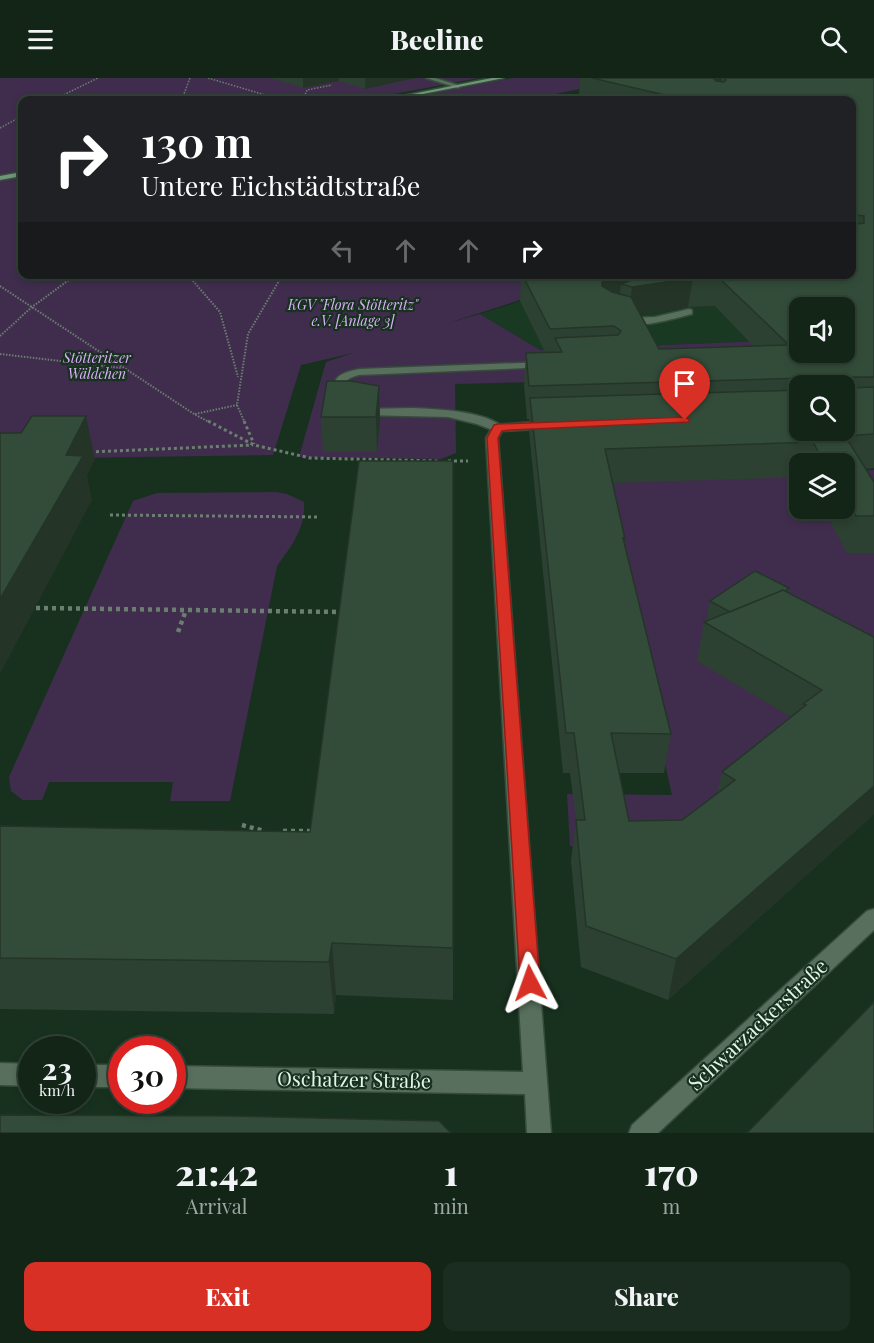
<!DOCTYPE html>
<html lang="en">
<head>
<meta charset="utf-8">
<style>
  body { margin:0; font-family:"Playfair Display",serif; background:#1b2d20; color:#f1f3f6; height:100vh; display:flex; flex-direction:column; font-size:22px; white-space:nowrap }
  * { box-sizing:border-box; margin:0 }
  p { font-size:20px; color:#9ca5a1 }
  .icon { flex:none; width:33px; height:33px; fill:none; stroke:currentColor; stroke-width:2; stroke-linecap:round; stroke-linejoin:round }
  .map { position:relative; height:1055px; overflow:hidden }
  .sheet { display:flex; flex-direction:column; background:#122517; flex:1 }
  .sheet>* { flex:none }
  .banner { position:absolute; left:18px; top:18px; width:838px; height:183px; border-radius:12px; box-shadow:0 3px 9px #0003,0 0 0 2px #314236; background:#202124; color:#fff; overflow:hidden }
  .tools { position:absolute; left:789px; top:219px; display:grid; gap:12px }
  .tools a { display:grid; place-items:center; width:66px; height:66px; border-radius:12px; background:#122517; box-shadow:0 3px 9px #0003,0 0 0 2px #314236; font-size:30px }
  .speed { position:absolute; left:18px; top:958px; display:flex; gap:12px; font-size:30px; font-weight:700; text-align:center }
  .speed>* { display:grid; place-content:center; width:78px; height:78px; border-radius:50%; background:#122517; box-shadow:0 3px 9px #0003,0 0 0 2px #314236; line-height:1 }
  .speed small { font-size:15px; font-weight:400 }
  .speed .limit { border:9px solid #d22; background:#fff; color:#111 }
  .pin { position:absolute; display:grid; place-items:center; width:51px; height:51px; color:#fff; margin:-62px -26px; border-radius:50% 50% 50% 0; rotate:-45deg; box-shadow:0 0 6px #0007 }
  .pin .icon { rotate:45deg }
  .me { position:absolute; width:66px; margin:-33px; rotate:356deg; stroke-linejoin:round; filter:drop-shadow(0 0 4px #0008) }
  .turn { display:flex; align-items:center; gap:21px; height:126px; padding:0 24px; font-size:27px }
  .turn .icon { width:78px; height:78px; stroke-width:2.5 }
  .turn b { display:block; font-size:42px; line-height:51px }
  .lanes { display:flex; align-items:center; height:57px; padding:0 24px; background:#0003; justify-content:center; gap:30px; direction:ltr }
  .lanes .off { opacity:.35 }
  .eta { display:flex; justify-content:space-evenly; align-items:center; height:102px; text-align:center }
  .eta b { font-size:36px; font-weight:800; line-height:42px }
  .button { display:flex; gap:12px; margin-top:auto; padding:12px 24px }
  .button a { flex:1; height:69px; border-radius:12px; background:#d93025; color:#fff; font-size:24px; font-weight:800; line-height:69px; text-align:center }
  .button a+a { background:#1b2d20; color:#f1f3f6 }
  header { display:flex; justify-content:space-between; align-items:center; height:78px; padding:0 24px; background:#122517; font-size:27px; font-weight:800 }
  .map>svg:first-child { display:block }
  .built { fill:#193922 }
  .green { fill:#402d4e }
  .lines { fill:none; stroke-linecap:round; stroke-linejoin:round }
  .lane-casing { stroke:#354c3b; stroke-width:3 }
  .street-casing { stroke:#354c3b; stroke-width:3 }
  .secondary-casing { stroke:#354c3b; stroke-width:3 }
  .path-far3 { stroke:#6a7f6f; stroke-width:1.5; stroke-dasharray:1.5 1.5; stroke-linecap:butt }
  .path-far2 { stroke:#6a7f6f; stroke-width:2; stroke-dasharray:1.5 1.5; stroke-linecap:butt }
  .path-far1 { stroke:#6a7f6f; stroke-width:3; stroke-dasharray:3 3; stroke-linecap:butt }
  .path { stroke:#6a7f6f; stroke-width:4.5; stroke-dasharray:4 4; stroke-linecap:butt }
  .lane { fill:#586f5d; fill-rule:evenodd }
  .street { fill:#586f5d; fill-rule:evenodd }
  .secondary { fill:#719579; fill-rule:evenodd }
  .wall { fill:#2c4131; fill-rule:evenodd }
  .shaded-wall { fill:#243528 }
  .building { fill:#334c39; stroke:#243528; stroke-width:1.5; fill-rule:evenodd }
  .route { fill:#d93025; stroke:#8d1f18; stroke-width:1.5 }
  .labels { text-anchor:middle; stroke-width:4.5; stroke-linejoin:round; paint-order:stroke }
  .far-park-label { font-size:14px; font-style:italic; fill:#dbaffb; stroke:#18311f }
  .near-street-label { font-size:20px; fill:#e5f4e8; stroke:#18311f }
</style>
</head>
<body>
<header><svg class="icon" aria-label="menu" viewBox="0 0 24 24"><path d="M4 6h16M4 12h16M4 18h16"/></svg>Beeline<svg class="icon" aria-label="search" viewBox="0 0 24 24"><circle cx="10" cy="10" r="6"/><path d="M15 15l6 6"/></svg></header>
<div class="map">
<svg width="874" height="1055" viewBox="0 0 874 1055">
  <rect width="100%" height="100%" fill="#18311f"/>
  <path class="built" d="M 605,197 L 767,197 L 787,262 L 540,272 L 480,236 Z"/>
  <path class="green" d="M 0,0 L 479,0 L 383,18 L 382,22 L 22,22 L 22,196 L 598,197 L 445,246 L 480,236 L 540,272 L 786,262 L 800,230 L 800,274 L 874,273 L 808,297 L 455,306 L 456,375 L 441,381 L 299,379 L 326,284 L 353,275 L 301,287 L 273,377 L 0,381 Z
    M 513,0 L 631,0 L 546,18 L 557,22 L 396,22 Z
    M 874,392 L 874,597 L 670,766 L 570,768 L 567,716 L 672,717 L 602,403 L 799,395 L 800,430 L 844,430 L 845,393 Z
    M 276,414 L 287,416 L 304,424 C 306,450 291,469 277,488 L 230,723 L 170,723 L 173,704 L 49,704 L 42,722 L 23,722 L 11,713 L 9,699 L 133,423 L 157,415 Z"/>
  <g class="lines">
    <defs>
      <path id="lane" d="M 426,0 L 435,0 L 461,8 L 458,10 Z
        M 689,231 L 692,232 L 692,236 C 676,240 634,253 620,243 L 625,240 L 655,239 Z
        M 545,284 L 550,287 L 549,289 L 359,297 C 339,302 346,309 340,324 L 336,325 L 330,322 C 334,299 336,296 359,291 Z
        M 413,330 C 437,331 486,333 504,350 L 498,354 L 477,346 L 448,339 L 360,337 L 354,334 L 360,331 Z"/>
      <path id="street" d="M 548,343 L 552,344 L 552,350 L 502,353 L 498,360 L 551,1055 L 527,1055 L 525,1016 L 172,1010 L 172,988 L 523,994 L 486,360 L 494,347 Z
        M 874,831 L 874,852 L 658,1055 L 629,1055 L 632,1047 L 867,833 Z
        M 0,985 L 32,986 L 32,1008 L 0,1007 Z
        M 82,987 L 122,987 L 122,1009 L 82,1009 Z"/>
      <path id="secondary" d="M 492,0 L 504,0 L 392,22 L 382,22 Z
        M 22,94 L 22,98 L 0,102 L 0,98 Z"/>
    </defs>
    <use href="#lane" class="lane-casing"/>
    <use href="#street" class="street-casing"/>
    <use href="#secondary" class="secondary-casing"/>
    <path class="path-far3" d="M 208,0 L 282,22
      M 53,22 L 98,0
      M 188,22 L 182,21 L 190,0
      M 303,22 L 307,12 L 332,7
      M 0,50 L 22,38"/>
    <path class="path-far2" d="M 187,196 L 220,234 L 238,299
      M 0,208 L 194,336 L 211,345
      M 0,258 L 32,229 L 77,196
      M 0,276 L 121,290
      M 195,336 L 237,327
      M 245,345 L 237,327 L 248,256 L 283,196"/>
    <path class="path-far1" d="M 208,343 L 254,367 L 310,380 L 438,383
      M 244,343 L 254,366
      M 90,374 L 253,367
      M 448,383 L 468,383
      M 110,437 L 319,439"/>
    <path class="path" d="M 36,530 L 342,534
      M 178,554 L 186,532
      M 242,747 L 264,753
      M 283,753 L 309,753 L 309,756"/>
    <use href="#lane" class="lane"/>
    <use href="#street" class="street"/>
    <use href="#secondary" class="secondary"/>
  </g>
  <path class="wall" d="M 271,0 L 416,0 L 365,11 L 339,3 L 303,10 Z
    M 580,0 L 874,0 L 874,390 L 866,391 L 874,404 L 874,475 L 847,475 L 823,430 L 844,430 L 844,386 L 800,386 L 800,399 L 613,405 L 625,461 L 624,466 L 671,656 L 664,695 L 619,695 L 629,743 L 682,742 L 717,715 L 722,694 L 791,639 L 697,583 L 704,544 L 706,544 L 710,523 L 789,510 L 788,515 L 874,559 L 874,736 L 668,922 L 581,889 L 571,783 L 576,742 L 570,695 L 563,695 L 529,353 L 529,341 L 527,341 L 524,306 L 526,275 L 545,274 L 520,223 L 521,196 L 852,196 L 852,22 L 601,22 L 579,17 ZM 715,228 L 754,269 L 659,271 L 640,236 L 688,229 ZM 800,308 L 844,308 L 800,352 Z
    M 327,303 L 351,303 L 379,308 L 380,342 L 377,374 L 323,374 L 321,339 Z
    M 0,748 L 453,870 L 453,922 L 336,917 L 334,936 L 0,931 Z"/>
  <path class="shaded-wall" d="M 303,0 L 339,0 L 339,3 L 303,10 Z
    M 365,0 L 416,0 L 365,11 Z
    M 715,0 L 722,0 L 720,10 L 714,11 Z
    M 618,196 L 695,196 L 693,200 L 688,229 L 628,238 L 632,209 L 621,206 L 619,224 L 599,233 L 602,204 L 607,200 Z
    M 379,308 L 380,342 L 377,374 L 376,339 Z
    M 86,338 L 95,381 L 87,398 L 92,422 L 0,596 L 0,521 L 66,377 Z
    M 874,708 L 874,736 L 668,922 L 676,881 Z
    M 332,865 L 336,917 L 334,936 L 329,884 Z"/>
  <path class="building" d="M 592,0 L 713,0 L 716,3 L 724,4 L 726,2 L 724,0 L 874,0 L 874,299 L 850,299 L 850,307 L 852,310 L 874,309 L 874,356 L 845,358 L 874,404 L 874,438 L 856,438 L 844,418 L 844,386 L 825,386 L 813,364 L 605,371 L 625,461 L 623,460 L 671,656 L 611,655 L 629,743 L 682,742 L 735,702 L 722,694 L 806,627 L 803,626 L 822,612 L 704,544 L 783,512 L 874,559 L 874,708 L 676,881 L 586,848 L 576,742 L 585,742 L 574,655 L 566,655 L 530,320 L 800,312 L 800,352 L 844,352 L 844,308 L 808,308 L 809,303 L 807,300 L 529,308 L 526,275 L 562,274 L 555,260 L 618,257 L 621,253 L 614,248 L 550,251 L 522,196 L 618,196 L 607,200 L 602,204 L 602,208 L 612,214 L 631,219 L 659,271 L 789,267 L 719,200 L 693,200 L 632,209 L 621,206 L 648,196 L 852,196 L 852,22 L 686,22 ZM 856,137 L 864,138 L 864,145 L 857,146 ZM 800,230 L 844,230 L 844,274 L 800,274 Z
    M 327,303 L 351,303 L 379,308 L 376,339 L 321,339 Z
    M 32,338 L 86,338 L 66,377 L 83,378 L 0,521 L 0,355 L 21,355 Z
    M 359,383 L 453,383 L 453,870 L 332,865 L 329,884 L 0,880 L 0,748 L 310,754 Z
    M 755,493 L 789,510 L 785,513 L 783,512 L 730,534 L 710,523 Z
    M 874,924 L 874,1055 L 747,1055 Z
    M 0,1037 L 230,1038 L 439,1043 L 451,1055 L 0,1055 Z"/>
  <path class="route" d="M 685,339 L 690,342 L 688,344 L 511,352 L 502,353 L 498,360 L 540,905 L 537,911 L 530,913 L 523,911 L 520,905 L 487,360 L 494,347 L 498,346 Z"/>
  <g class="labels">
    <g class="far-park-label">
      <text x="353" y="232">KGV "Flora Stötteritz"<tspan x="353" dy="16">e.V. [Anlage 3]</tspan></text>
      <text x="97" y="285">Stötteritzer<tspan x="97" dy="16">Wäldchen</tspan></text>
    </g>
    <g class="near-street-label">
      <text transform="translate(758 947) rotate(-43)" y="7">Schwarzackerstraße</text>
      <text transform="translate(354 1002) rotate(1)" y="7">Oschatzer Straße</text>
    </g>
  </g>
</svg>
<div class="tools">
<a><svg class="icon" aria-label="sound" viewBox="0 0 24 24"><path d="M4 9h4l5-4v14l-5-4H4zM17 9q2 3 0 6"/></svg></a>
<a><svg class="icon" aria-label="search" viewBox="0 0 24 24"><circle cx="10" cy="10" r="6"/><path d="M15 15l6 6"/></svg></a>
<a><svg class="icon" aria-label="layers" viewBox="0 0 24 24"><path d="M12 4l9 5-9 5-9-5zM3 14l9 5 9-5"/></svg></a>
</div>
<div class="speed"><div>23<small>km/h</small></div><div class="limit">30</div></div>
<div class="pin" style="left:685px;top:342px;background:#d93025"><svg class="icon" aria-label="arrive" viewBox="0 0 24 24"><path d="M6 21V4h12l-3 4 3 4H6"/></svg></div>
<svg class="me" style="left:530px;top:905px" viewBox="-20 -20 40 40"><path d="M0-17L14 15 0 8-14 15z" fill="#d93025" stroke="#fff" stroke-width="4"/></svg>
<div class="banner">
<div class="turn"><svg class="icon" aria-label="right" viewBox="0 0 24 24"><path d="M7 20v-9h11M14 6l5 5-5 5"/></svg><div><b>130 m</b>Untere Eichstädtstraße</div></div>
<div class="lanes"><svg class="icon off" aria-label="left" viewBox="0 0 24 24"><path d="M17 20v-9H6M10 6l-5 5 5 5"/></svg><svg class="icon off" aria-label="ahead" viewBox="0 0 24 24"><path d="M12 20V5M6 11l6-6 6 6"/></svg><svg class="icon off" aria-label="ahead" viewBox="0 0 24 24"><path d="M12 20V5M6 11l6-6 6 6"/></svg><svg class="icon" aria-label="right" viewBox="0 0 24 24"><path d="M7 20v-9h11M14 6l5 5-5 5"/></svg></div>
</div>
</div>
<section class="sheet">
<div class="eta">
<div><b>21:42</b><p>Arrival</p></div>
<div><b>1</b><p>min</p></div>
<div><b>170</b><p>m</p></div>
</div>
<div class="button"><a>Exit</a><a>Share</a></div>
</section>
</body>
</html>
